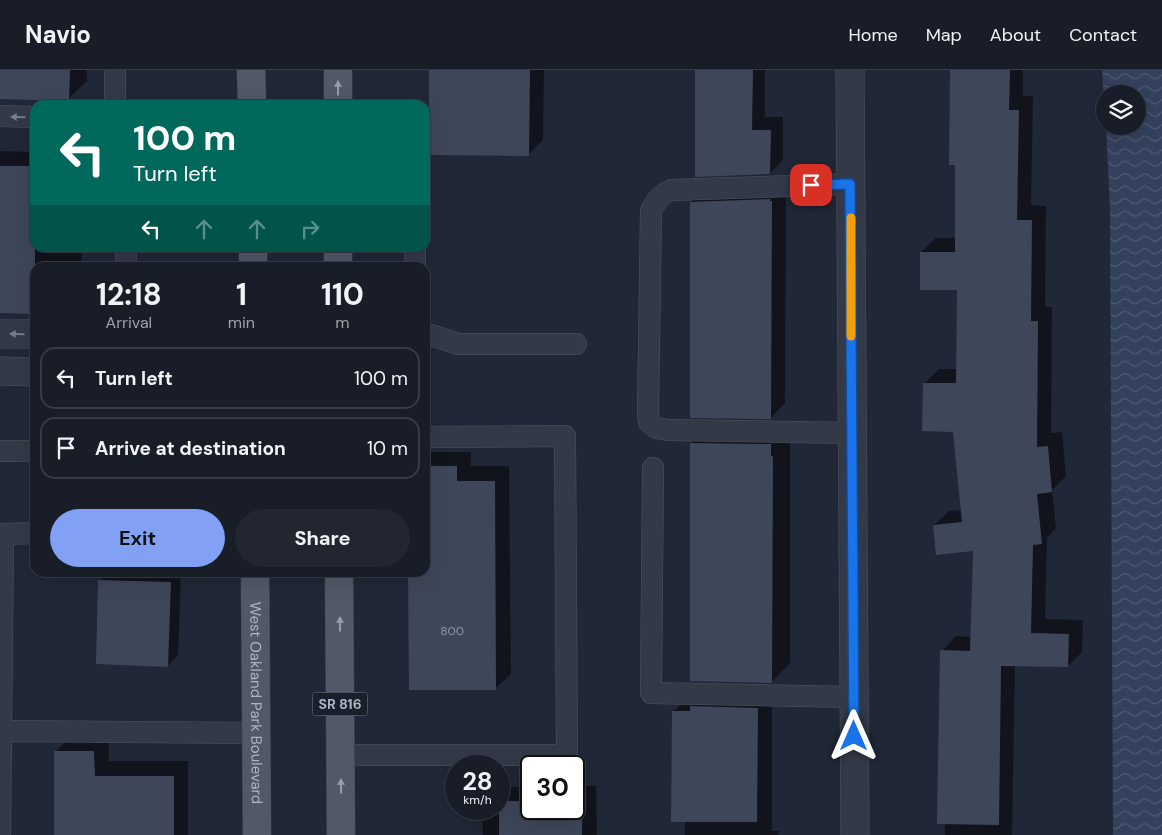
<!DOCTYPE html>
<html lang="en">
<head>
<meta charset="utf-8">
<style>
  body { margin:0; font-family:"DM Sans",sans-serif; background:#212630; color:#f1f3f6; height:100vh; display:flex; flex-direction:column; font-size:19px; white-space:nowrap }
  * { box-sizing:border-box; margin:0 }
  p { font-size:16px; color:#9fa2a8 }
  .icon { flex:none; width:28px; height:28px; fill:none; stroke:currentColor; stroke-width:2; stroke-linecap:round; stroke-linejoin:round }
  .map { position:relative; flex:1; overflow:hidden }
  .drawer { position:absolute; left:30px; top:192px; width:400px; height:315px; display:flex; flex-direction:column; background:#181d28; border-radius:15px; box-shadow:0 5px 20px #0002,0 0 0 1px #363b45 }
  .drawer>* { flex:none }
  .hud { position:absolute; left:30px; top:30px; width:400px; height:152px; border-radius:15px; box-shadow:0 5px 20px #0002,0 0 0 1px #363b45; background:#00695c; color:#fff; overflow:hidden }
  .fabs { position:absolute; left:1096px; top:15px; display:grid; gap:10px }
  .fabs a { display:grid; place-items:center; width:50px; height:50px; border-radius:50%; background:#181d28; box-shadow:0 5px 20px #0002,0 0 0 1px #363b45; font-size:25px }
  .speed { position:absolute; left:445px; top:685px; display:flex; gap:10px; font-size:25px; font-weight:700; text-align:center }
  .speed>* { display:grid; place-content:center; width:65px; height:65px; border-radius:50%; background:#181d28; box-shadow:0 5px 20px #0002,0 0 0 1px #363b45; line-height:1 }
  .speed small { font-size:12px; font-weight:400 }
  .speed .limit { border:2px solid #111; border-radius:8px; background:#fff; color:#111 }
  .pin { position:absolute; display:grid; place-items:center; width:42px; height:42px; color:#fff; margin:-21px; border-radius:10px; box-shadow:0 2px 8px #0006 }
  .me { position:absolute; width:55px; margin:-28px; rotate:0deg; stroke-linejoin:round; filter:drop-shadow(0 0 4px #0008) }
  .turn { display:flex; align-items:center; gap:18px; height:105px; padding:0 20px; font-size:22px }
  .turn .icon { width:65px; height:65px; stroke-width:2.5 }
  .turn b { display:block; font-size:35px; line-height:42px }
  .lanes { display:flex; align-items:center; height:48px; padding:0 20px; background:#0003; justify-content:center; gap:25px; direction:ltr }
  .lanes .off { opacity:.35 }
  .eta { display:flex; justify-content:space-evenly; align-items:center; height:85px; text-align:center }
  .eta b { font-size:30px; font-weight:700; line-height:35px }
  .cta { display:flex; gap:10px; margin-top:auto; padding:10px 20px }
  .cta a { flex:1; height:58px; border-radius:30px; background:#82a1f4; color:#111; font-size:20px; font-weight:700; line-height:58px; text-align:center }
  .cta a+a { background:#212630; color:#f1f3f6 }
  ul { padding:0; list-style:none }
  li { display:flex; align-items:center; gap:15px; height:62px; margin:0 10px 8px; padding:0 10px; border:2px solid #363b45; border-radius:15px }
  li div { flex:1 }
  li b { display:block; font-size:19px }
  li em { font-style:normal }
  header { display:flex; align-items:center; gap:30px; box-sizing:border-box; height:70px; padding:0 25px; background:#181d28; border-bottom:1px solid #363b45 }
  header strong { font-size:24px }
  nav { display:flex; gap:28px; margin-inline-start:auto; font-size:18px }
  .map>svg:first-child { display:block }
  .water { fill:url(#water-waves) }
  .shadow { fill:#0007 }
  .building { fill:#3e4759 }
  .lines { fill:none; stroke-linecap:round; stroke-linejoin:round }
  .service-casing { stroke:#4e5462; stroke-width:22 }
  .minor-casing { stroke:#4e5462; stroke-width:29 }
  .primary-casing { stroke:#3d4350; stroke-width:29 }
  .service { stroke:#343947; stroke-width:21 }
  .minor { stroke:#343947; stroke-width:28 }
  .primary { stroke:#525867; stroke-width:28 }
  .oneway { fill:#979dad }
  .oneway2 { fill:#777d8c }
  .route-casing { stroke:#114b97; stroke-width:12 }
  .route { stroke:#1a73e8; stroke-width:9 }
  .slow { stroke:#f59e0b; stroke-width:9 }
  .labels { text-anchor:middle; stroke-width:4; stroke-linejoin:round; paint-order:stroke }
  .number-label { font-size:12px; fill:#9299a9 }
  .shield { fill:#191f2b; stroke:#818796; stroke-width:1 }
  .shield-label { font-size:14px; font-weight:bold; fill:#aeb4c4 }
  .street-label { font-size:15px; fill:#aeb4c4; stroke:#191f2b }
</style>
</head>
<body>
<header>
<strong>Navio</strong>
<nav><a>Home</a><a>Map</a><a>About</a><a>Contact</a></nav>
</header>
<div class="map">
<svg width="1162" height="765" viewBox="0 0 1162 765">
  <defs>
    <pattern id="water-waves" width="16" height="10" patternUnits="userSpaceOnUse" patternTransform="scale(1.25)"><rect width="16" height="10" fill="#34415d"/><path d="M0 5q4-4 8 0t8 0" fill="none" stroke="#4f5a73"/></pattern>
  </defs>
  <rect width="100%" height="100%" fill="#202736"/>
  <path class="water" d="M 1102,0 L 1162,0 L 1162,765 L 1113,765 L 1110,137 L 1106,56 L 1138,56 L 1138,24 L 1105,24 L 1105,45 Z"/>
  <path class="shadow" d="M 0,0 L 87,0 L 87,11 L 68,29 L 0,28 Z
    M 431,0 L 544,0 L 543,70 L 528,85 Z
    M 697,0 L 765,0 L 765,47 L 783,47 L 783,90 L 770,103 Z
    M 952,0 L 1023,0 L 1023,26 L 1033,26 L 1031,135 L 1046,136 L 1045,237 L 1052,237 L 1051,363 L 1062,362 L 1066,406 L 1052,420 L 1056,458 L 1047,468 L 1045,549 L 1083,550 L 1082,582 L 1068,596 L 1015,595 L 1012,765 L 945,765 L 942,581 L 956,566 L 972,567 L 974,480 L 934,455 L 949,441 L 962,440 L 954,361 L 924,314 L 939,299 L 957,299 L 958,219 L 921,182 L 936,168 L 956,168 L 957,94 Z
    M 0,81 L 35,82 L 35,178 L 82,178 L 81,198 L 35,198 L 35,243 L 0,242 Z
    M 786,116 L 785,333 L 771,348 L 691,132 L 706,117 Z
    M 710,355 L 790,368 L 790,593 L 772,612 L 691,373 Z
    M 425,382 L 471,382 L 471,396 L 509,396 L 511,604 L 496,618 L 425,502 Z
    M 108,502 L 181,502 L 178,585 L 168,596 L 100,510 Z
    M 772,623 L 772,761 L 779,761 L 778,765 L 685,765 L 685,750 L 673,642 L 688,627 Z
    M 109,666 L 109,691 L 188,691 L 188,765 L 55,765 L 55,682 L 70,667 Z
    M 574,716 L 596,716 L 597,765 L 483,765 L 482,739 L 499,739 L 499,717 L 531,717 L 531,739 L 574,739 Z"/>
  <path class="building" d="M 0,0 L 70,0 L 69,31 L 0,29 Z
    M 429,0 L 530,0 L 529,86 L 429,85 Z
    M 695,0 L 753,0 L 752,60 L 771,60 L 770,104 L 695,107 Z
    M 950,0 L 1010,0 L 1009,40 L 1019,40 L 1017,150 L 1032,150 L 1031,251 L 1038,251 L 1037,377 L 1048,376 L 1052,422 L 1037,424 L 1042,474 L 1033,475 L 1031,563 L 1069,564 L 1068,597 L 1001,596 L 999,755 L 937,754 L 940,580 L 970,581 L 973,481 L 936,485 L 933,455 L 962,452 L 953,362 L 922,361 L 923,313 L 956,313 L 957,220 L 920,220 L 920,182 L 955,182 L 955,95 L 949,95 Z
    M 0,96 L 35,96 L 35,244 L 0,243 Z
    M 770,129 L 770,131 L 772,131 L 771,349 L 690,348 L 690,132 Z
    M 690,373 L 771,374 L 771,386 L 773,386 L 772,613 L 690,611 Z
    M 425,396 L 457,396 L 457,411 L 495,411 L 496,620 L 409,620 L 408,502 L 425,502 Z
    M 98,510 L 171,512 L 168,597 L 96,594 Z
    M 690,636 L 758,638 L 757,752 L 671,752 L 672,641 L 690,641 Z
    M 54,681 L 94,681 L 95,706 L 174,706 L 174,765 L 54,765 Z
    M 499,731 L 531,731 L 531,739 L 574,739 L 574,731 L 582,731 L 582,765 L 499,765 Z"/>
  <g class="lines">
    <defs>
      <path id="service" d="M 115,35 L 115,0
        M 0,46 L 35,47
        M 850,114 L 671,120 C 661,125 656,130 651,141 L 648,343 L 649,352 L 656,358 L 668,360 L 852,363
        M 126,178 L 126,198
        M 415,198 L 415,178
        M 425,263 L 458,274 L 576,274
        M 0,381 L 35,381
        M 653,398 L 651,623 L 854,627
        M 1,661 L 256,663
        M 341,685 L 567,685 L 565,366 L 425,367
        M 0,765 L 3,464 L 35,463"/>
      <path id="minor" d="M 850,0 L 855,765
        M 0,264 L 35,264
        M 0,301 L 35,302"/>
      <g id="primary">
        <path d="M 251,0 L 252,35"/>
        <path d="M 338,35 L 338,0"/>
        <path d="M 253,178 L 253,198"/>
        <path d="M 338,178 L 338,198"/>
        <path id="s1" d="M 255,502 L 257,765"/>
        <path d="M 339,502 L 341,765"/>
      </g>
    </defs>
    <use href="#service" class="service-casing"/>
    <use href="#minor" class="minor-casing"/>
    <use href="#primary" class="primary-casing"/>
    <use href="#service" class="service"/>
    <use href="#minor" class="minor"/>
    <use href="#primary" class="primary"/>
  </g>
  <defs><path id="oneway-solid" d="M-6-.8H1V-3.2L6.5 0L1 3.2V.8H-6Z" transform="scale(1.25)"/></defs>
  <g class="oneway">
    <use href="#oneway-solid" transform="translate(338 18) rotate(-90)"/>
    <use href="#oneway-solid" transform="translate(340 554) rotate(-90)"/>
    <use href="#oneway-solid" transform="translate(341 716) rotate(-91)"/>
  </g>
  <g class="oneway2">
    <use href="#oneway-solid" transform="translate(18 47) rotate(-179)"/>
    <use href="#oneway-solid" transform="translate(17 264) rotate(-179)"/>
  </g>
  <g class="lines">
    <defs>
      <path id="route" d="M 811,115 L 850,114 L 854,666"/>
    </defs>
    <use href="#route" class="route-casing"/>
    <use href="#route" class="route"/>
    <path class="slow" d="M 851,148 L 851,266"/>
  </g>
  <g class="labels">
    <g class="number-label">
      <text x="452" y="565">800</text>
    </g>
    <rect class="shield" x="312.5" y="622.5" width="55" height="23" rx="4"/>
    <g class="shield-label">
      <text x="340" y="639">SR 816</text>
    </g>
    <g class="street-label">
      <text dy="5" stroke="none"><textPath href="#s1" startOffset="131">West Oakland Park Boulevard</textPath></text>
    </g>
  </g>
</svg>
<div class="fabs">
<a><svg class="icon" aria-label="layers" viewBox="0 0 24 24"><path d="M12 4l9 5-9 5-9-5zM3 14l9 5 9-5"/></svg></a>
</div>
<div class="speed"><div>28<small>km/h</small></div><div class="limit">30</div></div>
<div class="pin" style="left:811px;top:115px;background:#d93025"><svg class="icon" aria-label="arrive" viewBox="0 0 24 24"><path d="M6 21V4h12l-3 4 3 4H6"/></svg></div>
<svg class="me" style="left:854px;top:666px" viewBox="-20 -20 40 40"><path d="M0-17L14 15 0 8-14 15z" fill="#1a73e8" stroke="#fff" stroke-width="4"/></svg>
<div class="hud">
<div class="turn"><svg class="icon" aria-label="left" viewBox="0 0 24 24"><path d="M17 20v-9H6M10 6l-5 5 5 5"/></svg><div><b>100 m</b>Turn left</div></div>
<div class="lanes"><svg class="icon" aria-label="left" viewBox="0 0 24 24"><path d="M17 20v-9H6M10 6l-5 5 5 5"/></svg><svg class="icon off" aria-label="ahead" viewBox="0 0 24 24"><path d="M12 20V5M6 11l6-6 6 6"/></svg><svg class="icon off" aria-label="ahead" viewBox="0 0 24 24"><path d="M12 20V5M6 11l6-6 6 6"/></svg><svg class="icon off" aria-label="right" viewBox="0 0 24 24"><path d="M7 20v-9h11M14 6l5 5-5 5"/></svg></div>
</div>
<section class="drawer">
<div class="eta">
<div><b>12:18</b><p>Arrival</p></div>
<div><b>1</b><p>min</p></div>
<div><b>110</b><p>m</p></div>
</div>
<ul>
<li><svg class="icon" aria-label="left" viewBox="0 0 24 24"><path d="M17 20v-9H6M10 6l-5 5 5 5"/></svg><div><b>Turn left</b></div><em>100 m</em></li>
<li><svg class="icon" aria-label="arrive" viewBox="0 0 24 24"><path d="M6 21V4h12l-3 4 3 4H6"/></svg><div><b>Arrive at destination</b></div><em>10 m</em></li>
</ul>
<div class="cta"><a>Exit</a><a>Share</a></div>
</section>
</div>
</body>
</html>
